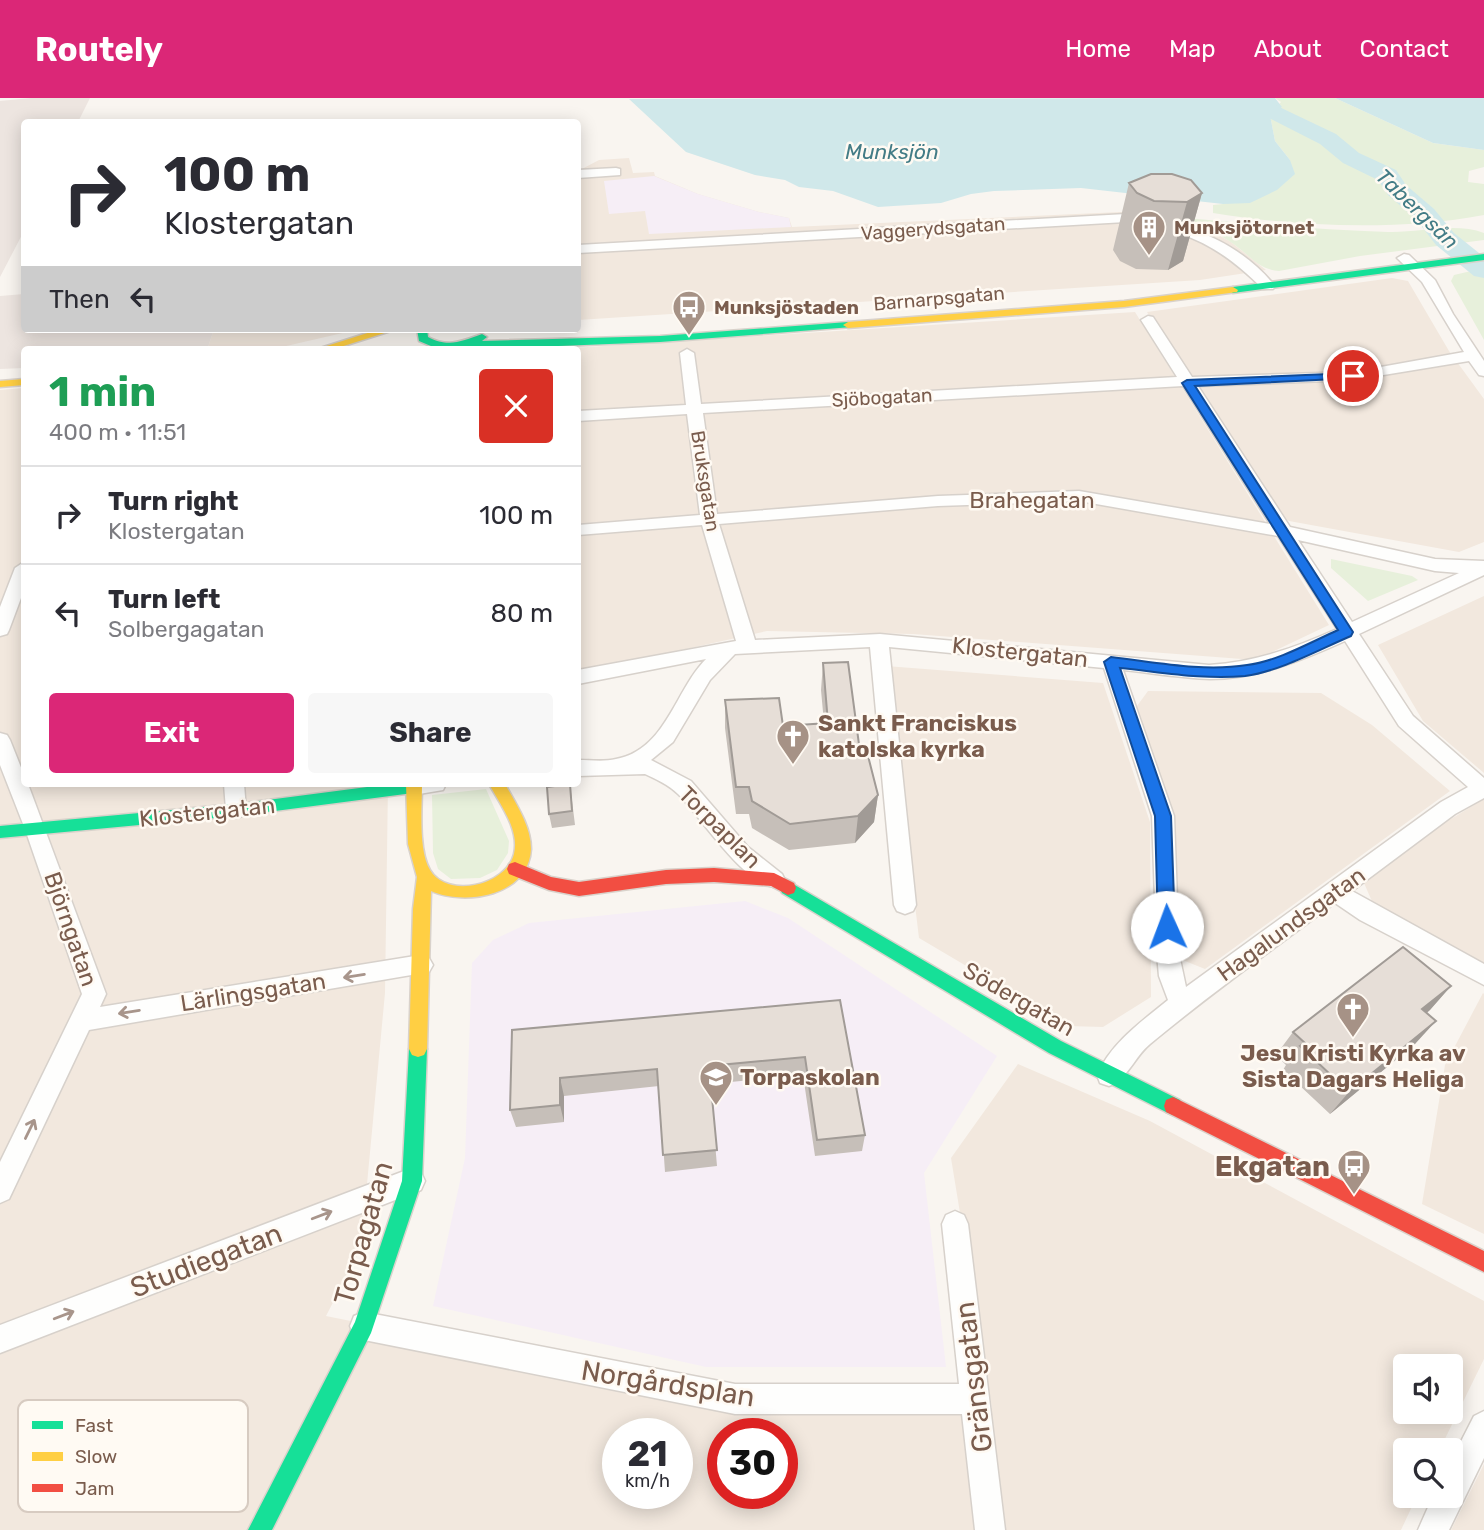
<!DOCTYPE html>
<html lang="en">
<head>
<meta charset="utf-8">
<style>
  body { margin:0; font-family:Rubik,sans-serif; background:#f7f7f7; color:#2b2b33; height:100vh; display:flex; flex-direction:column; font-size:26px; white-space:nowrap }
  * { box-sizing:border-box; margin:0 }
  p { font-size:23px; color:#7c7c81 }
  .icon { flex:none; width:38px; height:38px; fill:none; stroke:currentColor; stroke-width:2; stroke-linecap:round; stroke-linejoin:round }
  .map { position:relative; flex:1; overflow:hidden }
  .sheet { position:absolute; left:21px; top:248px; width:560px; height:441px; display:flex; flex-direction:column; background:#fff; border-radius:7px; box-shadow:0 4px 18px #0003 }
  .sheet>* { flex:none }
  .hud { position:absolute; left:21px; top:21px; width:560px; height:214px; border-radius:7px; box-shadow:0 4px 18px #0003; background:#fff; color:#2b2b33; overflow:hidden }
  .buttons { position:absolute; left:1393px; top:1256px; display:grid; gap:14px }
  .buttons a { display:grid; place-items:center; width:70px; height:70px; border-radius:7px; background:#fff; box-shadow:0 4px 18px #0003; font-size:35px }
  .speed { position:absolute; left:602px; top:1320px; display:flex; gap:14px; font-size:35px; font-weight:700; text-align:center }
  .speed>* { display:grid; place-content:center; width:91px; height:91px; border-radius:50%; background:#fff; box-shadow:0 4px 18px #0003; line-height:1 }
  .speed small { font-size:18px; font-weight:400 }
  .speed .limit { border:10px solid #d22; background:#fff; color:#111 }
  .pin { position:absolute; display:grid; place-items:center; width:60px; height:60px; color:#fff; margin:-30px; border:4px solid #fff; border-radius:50%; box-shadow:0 2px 7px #0007 }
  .me { position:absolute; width:77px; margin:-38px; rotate:358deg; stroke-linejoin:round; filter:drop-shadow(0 0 5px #0008) }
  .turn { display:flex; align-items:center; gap:24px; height:147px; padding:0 28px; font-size:32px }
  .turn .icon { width:91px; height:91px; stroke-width:2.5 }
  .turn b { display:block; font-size:49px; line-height:60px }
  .then { display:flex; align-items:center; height:66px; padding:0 28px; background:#0003; gap:14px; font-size:26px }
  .round { display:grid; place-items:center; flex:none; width:74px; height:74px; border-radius:7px; background:#f7f7f7 }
  .headline { display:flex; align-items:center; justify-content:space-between; height:119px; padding:0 28px }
  h1 { font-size:42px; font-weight:700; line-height:52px; color:#1e9e55 }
  .action { display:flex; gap:14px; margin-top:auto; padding:14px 28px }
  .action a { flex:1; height:80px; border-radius:7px; background:#db2777; color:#fff; font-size:28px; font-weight:700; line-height:80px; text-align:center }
  .action a+a { background:#f7f7f7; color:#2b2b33 }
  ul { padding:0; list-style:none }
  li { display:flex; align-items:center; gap:21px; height:98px; padding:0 28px; border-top:2px solid #e1e1e2 }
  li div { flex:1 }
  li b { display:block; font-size:26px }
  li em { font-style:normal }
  header { display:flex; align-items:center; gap:42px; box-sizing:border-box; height:98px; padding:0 35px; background:#db2777; color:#fff }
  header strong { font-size:33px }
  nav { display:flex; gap:38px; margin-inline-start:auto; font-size:24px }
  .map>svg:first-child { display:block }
  .residential { fill:#f2e8de; fill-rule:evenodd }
  .industrial { fill:#ede5e0 }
  .education { fill:#f6eef6 }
  .green { fill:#e7f0db }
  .water { fill:#d0e8ea }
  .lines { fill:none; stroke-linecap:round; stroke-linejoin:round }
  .river { fill:#d0e8ea; fill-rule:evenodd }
  .street-casing { stroke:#d7d1cb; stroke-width:3 }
  .fast-casing { stroke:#d9d2cb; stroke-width:3 }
  .slow-casing { stroke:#d9d2cb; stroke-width:3 }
  .jam-casing { stroke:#d9d2cb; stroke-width:3 }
  .street { fill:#fefefd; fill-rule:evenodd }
  .fast { fill:#16e098; fill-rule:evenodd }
  .slow { fill:#ffcf43; fill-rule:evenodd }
  .jam { fill:#f24e42; fill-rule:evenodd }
  .wall { fill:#c6bfb9 }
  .shaded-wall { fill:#a19b96 }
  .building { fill:#e6ded7; stroke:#a19b96; stroke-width:2 }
  .oneway { stroke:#a8958b }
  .route { fill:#1a73e8; stroke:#114b97; stroke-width:2 }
  .labels { text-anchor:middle; stroke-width:5; stroke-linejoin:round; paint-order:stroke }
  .far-poi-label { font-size:19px; font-weight:bold; fill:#7a5c4d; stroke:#fffaf3; text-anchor:start }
  .far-street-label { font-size:19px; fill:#7a5c4d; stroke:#fffaf3 }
  .far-water-label { font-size:21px; font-style:italic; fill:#437c86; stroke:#fffaf3 }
  .street-label { font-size:23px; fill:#7a5c4d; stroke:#fffaf3 }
  .poi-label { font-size:23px; font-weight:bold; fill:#7a5c4d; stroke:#fffaf3; text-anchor:start }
  .near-poi-label { font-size:28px; font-weight:bold; fill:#7a5c4d; stroke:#fffaf3; text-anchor:end }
  .near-street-label { font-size:28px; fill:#7a5c4d; stroke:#fffaf3 }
  .key { fill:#fffaf3; stroke:#d7cbc1; stroke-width:2 }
  .key-label { font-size:19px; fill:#7a5c4d }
</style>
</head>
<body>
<header>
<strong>Routely</strong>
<nav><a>Home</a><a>Map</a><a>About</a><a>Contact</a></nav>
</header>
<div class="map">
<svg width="1484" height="1432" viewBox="0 0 1484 1432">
  <rect width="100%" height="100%" fill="#f9f5f0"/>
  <path class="residential" d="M 629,60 L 633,75 L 654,74 L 655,78 L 698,96 L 759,114 L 789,120 L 792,129 L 1142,113 L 1169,117 L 1213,134 L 1231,144 L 1266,172 L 1200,182 L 578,222 L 578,73 L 599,62 Z
    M 1392,180 L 1408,183 L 1449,253 L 1484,301 L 1484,444 L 1459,454 L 1289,423 L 1278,416 L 1147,214 Z
    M 1135,214 L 1329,527 L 1255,562 L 913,536 L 767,533 L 578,575 L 578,252 L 541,252 Z
    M 214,231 L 360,231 L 269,252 L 207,252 Z
    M 24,290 L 24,686 L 388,686 L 385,895 L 361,1150 L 326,1218 L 726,1299 L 992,1310 L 951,1060 L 1018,966 L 1150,1023 L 1484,1203 L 1484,1261 L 1439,1353 L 1405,1353 L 1405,1398 L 1417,1398 L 1401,1432 L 0,1432 L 0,292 ZM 1405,1269 L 1451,1269 L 1451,1314 L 1405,1314 ZM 618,1335 L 677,1335 L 677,1395 L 618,1395 ZM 723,1335 L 782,1335 L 782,1395 L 723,1395 Z
    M 1484,498 L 1484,675 L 1423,623 L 1378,547 Z
    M 886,568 L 1103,585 L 1150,724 L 1151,899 L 1103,929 L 1068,928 L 919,840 Z
    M 1148,593 L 1321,595 L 1372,627 L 1450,693 L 1205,871 L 1175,859 L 1174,721 L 1137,608 Z
    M 1484,701 L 1484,868 L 1374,808 L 1364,785 L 1446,724 Z
    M 1483,895 L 1484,896 L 1484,1136 L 1422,1106 L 1445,967 Z
    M 1484,1366 L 1484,1432 L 1451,1432 Z"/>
  <path class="industrial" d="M 31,0 L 90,0 L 78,24 L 24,24 L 24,133 L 0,179 L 0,3 Z
    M 24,196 L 24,231 L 214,231 L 207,252 L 24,252 L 24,270 L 0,271 L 0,198 Z"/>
  <path class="education" d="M 654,78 L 698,96 L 759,114 L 789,120 L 791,129 L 649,136 L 645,113 L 609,116 L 604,83 Z
    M 745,803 L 788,820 L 997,958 L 924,1075 L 946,1269 L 706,1269 L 433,1208 L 465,1060 L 472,865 L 493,842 L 529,825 Z"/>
  <path class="green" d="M 1275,0 L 1335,0 L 1433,45 L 1484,52 L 1484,69 L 1469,73 L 1468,84 L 1484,86 L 1484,117 C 1399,133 1298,129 1213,115 L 1213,107 L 1223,106 L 1290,62 L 1275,43 L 1270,17 L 1281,4 Z
    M 1174,119 C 1246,125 1317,132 1388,134 C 1419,135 1455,124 1484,135 L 1484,142 L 1360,158 L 1279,173 C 1258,172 1247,154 1229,143 C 1212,132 1194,125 1174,119 Z
    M 1484,170 L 1484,242 L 1451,183 L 1454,177 Z
    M 1331,461 L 1412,478 L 1418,482 L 1368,503 L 1331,470 Z
    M 486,691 L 509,743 L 508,755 L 497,772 L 480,780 L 451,781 L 438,771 L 433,755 L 432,697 Z"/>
  <path class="water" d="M 1275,0 L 1282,9 L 1270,17 L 1275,43 L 1290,62 L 1295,76 L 1277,92 L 1250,105 L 1223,106 L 1081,90 L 994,93 L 971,96 L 941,105 L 878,109 L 833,93 L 799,89 L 785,82 L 755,77 L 686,54 L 629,1 Z
    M 1335,0 L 1484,0 L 1484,52 L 1433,45 Z"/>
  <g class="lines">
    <path class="river" d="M 1273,6 L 1336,36 L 1359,55 L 1396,72 L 1406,87 L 1434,111 L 1454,135 L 1484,159 L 1484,180 L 1474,178 L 1436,147 L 1416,121 L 1388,97 L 1378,82 L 1343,65 L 1320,46 L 1265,18 L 1262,13 L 1265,8 Z"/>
    <defs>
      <path id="street" d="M 616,70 L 620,71 L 620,77 L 578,80 L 578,72 Z
        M 1126,116 C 1183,124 1237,141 1275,188 L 1273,191 L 1263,191 C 1220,148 1187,132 1126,124 L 578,155 L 578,147 Z
        M 1404,156 L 1409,157 L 1435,182 L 1453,216 L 1484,263 L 1484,278 L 1479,277 L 1469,263 L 1353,282 L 1198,288 L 1290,429 L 1435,461 L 1484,463 L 1484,477 L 1359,536 L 1413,618 L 1484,680 L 1484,700 L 1455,716 L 1352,793 L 1484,866 L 1484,887 L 1360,822 L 1335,805 C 1273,851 1209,897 1150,946 C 1135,958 1127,982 1109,988 L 1100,985 L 1097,977 C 1111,945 1141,924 1168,902 L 1159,878 L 1157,856 L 1152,718 L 1104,570 L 889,549 L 916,807 L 913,813 L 905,816 L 897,813 L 894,807 L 870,549 L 735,556 L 710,582 L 673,644 L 651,662 L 691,683 L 748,749 L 782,776 L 785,782 L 782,788 C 751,799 699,716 678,696 C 669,687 656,681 645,676 L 578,678 L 578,662 C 590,662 604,664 616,661 C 666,652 675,592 706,561 L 578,586 L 578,572 L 736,543 L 702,427 L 578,437 L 578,427 L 700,417 L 687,316 L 578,323 L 578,313 L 686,307 L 680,255 L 687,251 L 694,255 L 701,306 L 1177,279 L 1141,222 L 1148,218 L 1153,219 L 1192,279 L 1353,274 L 1464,254 L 1422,184 L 1397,160 ZM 1183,288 L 1270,426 L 1079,393 L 938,398 L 717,416 L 703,315 ZM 1079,403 L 1278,438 L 1337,531 C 1295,550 1255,564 1209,567 L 880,536 L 755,542 L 719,426 L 938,408 ZM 1298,442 L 1435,473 L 1459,475 L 1352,524 ZM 1345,543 L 1399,628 L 1468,689 L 1441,704 L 1186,889 L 1179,856 L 1174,718 L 1123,572 C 1152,575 1181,580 1210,581 C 1257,581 1303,562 1345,543 Z
        M 24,464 L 24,492 L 9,532 L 7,536 L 0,538 L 0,509 L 15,470 Z
        M 0,635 L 7,637 L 10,642 L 24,677 L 24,686 L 28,686 L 106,896 L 100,909 L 421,857 L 429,860 L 433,867 L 429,874 L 89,932 L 9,1101 L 0,1105 L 0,1064 L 82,896 L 25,731 L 0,667 Z
        M 224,686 L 244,686 L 246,712 L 243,718 L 236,720 L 229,718 L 226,712 Z
        M 404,686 L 446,686 L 443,692 L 413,697 L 406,695 Z
        M 412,1070 L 421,1074 L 425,1083 L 421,1092 L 0,1255 L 0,1227 Z
        M 955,1113 L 964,1117 L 968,1126 L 1005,1432 L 975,1432 L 962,1316 L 735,1316 L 364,1242 L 354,1238 L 350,1228 L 354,1218 L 364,1214 L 735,1286 L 959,1286 L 942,1126 L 946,1117 Z
        M 1484,1313 L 1484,1360 L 1449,1432 L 1418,1432 L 1433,1398 L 1451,1398 L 1451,1363 L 1474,1318 Z"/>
      <path id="fast" d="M 1484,156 L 1484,162 L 1233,195 L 1228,192 L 1233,189 Z
        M 848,224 L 853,227 L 852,229 L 660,244 L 455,252 L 438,251 L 419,243 L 417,231 L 427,231 L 428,239 C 449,250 462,243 482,236 L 487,239 L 482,243 L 660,238 Z
        M 390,686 L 419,686 L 421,689 L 413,695 L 236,718 L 0,740 L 0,728 L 236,706 Z
        M 788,783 L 1061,943 L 1180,1002 L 1182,1008 L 1180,1014 L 1173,1017 L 1166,1014 L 1049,955 L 782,795 L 780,790 L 782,785 Z
        M 418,943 L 424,945 L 427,951 L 422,1083 L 371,1235 L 272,1432 L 248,1432 L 355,1224 L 402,1083 L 409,951 L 412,945 Z"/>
      <path id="slow" d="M 1233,189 L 1238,192 L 1237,194 L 1124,209 L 848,230 L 843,227 L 848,224 L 1124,203 Z
        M 380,231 L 397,231 L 331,252 L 314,252 Z
        M 24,281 L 24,287 L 0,289 L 0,283 Z
        M 406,686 L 422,686 C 422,709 418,752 430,772 C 447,801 506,788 514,756 C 520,732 500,706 489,686 L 505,686 C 516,706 531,728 531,751 C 529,798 465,808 431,793 L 427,951 L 424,957 L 418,959 L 412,957 L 409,951 L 413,811 L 417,779 L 408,746 Z"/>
      <path id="jam" d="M 515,764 L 551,779 L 579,784 L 666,772 L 714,770 L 774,775 L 794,785 L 796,790 L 794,795 L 788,797 L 771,788 L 714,784 L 666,786 L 579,798 L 549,792 L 509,776 L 507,771 L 509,766 Z
        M 1173,999 L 1484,1153 L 1484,1174 L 1166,1014 L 1164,1008 L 1166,1002 Z"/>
    </defs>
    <use href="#street" class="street-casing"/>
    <use href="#fast" class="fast-casing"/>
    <use href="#slow" class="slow-casing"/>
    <use href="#jam" class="jam-casing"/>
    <use href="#street" class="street"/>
    <use href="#fast" class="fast"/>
    <use href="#slow" class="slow"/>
    <use href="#jam" class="jam"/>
  </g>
  <path class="wall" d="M 1129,85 L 1202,95 L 1183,163 L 1168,172 L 1136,171 L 1120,163 L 1113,152 Z
    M 823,565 L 878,697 L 874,724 L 855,745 L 789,752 L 752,730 L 749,716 L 736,716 L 725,630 L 725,602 L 783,628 L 824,625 L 821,592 Z
    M 570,686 L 575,727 L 552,730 L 549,716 Z
    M 1451,888 L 1427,915 L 1415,946 L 1330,1016 L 1283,972 L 1286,967 L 1276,957 L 1293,934 Z
    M 840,902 L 865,1037 L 862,1053 L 815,1058 L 803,977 L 710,986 L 717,1068 L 665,1074 L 659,988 L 564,998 L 564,1024 L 516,1029 L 510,1012 L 512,932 Z"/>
  <path class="shaded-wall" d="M 1202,95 L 1183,163 L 1168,172 L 1187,104 Z
    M 878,697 L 874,724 L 855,745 L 858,718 Z
    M 1451,888 L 1430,912 L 1402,935 L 1422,911 Z
    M 1436,923 L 1415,946 L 1330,1016 L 1349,994 Z
    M 560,980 L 564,998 L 564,1024 L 560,1007 Z"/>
  <path class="building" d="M 1151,76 L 1172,76 L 1191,82 L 1202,95 L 1187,104 L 1154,103 L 1137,95 L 1129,85 Z
    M 848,564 L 860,654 L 867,654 L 878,697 L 858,718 L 790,726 L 752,703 L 749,689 L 736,689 L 725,602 L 779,600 L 783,628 L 828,625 L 823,565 Z
    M 570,686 L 572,713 L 549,716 L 547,689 Z
    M 1403,849 L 1451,888 L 1422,911 L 1436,923 L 1349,994 L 1300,948 L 1305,945 L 1293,934 Z
    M 840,902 L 865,1037 L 817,1042 L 805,959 L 709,968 L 717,1052 L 663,1057 L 657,971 L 560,980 L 560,1007 L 510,1012 L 512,932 Z"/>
  <defs><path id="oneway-shaft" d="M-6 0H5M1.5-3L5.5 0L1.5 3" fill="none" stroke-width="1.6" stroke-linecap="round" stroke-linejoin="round" transform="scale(1.75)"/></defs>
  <g class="oneway">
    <use href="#oneway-shaft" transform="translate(354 878) rotate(171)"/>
    <use href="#oneway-shaft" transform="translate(129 914) rotate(171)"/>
    <use href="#oneway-shaft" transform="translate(30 1031) rotate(-64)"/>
    <use href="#oneway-shaft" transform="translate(322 1117) rotate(-21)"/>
    <use href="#oneway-shaft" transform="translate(64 1217) rotate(-21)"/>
  </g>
  <path class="route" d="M 1353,275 L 1359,278 L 1357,280 L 1195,288 L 1353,534 L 1351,538 C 1318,552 1281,573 1245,578 C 1203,582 1161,574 1120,570 L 1171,718 L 1175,829 L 1173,834 L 1161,834 L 1158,829 L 1155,718 L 1104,564 L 1111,559 C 1155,564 1202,574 1247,567 C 1278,563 1309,545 1338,532 L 1182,285 L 1187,282 Z"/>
  <defs>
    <symbol id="building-pin" viewBox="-11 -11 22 30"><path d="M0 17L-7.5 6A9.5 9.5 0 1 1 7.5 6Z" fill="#a69286" stroke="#fffaf3"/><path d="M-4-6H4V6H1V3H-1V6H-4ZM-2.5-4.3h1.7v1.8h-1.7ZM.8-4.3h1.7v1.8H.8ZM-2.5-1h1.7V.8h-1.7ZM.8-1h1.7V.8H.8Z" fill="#fff"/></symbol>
    <symbol id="bus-pin" viewBox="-11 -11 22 30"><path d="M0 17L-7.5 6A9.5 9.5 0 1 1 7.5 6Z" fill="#a69286" stroke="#fffaf3"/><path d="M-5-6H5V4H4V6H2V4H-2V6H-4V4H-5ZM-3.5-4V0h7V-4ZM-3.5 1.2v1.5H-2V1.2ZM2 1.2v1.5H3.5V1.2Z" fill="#fff"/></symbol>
    <symbol id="church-pin" viewBox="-11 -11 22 30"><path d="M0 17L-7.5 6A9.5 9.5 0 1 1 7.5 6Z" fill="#a69286" stroke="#fffaf3"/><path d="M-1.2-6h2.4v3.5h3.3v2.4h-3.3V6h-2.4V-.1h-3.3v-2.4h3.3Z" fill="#fff"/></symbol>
    <symbol id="school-pin" viewBox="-11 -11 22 30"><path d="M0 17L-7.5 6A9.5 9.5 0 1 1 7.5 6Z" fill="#a69286" stroke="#fffaf3"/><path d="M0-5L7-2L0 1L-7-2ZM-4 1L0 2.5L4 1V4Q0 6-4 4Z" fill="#fff"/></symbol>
  </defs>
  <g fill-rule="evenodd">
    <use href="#building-pin" x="1130" y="110" width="38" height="52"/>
    <use href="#bus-pin" x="670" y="190" width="38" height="52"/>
    <use href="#church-pin" x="774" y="619" width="38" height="52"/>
    <use href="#church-pin" x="1334" y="892" width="38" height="52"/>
    <use href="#school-pin" x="697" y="960" width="38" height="52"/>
    <use href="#bus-pin" x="1335" y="1049" width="38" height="52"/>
  </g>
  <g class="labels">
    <g class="far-poi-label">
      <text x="1174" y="136">Munksjötornet</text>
      <text x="714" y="216">Munksjöstaden</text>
    </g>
    <g class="far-street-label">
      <text transform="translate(933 130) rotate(-4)" y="7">Vaggerydsgatan</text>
      <text transform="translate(939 200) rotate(-5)" y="7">Barnarpsgatan</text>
      <text transform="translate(882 299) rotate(-3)" y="7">Sjöbogatan</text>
      <text transform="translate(706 383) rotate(81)" y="7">Bruksgatan</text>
    </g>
    <g class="far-water-label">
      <text x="892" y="61">Munksjön</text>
      <text transform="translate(1417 111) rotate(44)" y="7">Tabergsån</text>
    </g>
    <g class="street-label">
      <text x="1032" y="410">Brahegatan</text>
      <text transform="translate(1020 554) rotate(6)" y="8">Klostergatan</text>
      <text transform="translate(207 714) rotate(-6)" y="8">Klostergatan</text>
      <text transform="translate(720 729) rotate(45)" y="8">Torpaplan</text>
      <text transform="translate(1291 826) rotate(-36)" y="8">Hagalundsgatan</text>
      <text transform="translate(71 831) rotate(71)" y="8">Björngatan</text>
      <text transform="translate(253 894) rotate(-9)" y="8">Lärlingsgatan</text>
      <text transform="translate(1019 901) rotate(30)" y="8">Södergatan</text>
    </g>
    <g class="poi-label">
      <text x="818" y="633">Sankt Franciskus<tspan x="818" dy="26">katolska kyrka</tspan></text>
      <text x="1353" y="963" text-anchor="middle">Jesu Kristi Kyrka av<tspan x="1353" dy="26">Sista Dagars Heliga</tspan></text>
      <text x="740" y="987">Torpaskolan</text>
    </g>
    <g class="near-poi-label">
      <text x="1330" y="1078">Ekgatan</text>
    </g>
    <g class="near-street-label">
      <text transform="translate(363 1135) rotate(-74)" y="10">Torpagatan</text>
      <text transform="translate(206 1162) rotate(-21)" y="10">Studiegatan</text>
      <text transform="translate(973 1279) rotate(-97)" y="10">Gränsgatan</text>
      <text transform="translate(668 1285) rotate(9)" y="10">Norgårdsplan</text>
    </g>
  </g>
  <rect x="18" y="1302" width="230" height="112" rx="10" class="key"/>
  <rect x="32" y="1323" width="31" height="8" fill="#16e098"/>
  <rect x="32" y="1354" width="31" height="9" fill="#ffcf43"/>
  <rect x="32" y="1386" width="31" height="8" fill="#f24e42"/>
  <g class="key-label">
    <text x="75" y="1334">Fast</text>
    <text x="75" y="1365">Slow</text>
    <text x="75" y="1397">Jam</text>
  </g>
</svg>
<div class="buttons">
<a><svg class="icon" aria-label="sound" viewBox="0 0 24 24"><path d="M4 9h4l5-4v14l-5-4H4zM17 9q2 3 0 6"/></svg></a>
<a><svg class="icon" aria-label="search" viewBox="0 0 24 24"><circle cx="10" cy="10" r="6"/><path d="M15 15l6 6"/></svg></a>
</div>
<div class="speed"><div>21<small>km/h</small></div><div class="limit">30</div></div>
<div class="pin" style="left:1353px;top:278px;background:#d93025"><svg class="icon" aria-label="arrive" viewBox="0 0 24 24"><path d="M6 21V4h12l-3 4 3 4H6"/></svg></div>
<svg class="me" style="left:1167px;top:829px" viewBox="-20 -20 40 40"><circle r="19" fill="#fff"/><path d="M0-13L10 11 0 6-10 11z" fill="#1a73e8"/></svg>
<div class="hud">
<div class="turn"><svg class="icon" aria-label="right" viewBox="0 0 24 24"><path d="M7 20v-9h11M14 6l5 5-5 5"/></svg><div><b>100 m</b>Klostergatan</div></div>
<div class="then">Then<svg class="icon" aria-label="left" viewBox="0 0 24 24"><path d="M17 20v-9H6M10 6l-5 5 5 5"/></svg></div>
</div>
<section class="sheet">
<div class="headline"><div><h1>1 min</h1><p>400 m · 11:51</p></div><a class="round" style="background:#d93025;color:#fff"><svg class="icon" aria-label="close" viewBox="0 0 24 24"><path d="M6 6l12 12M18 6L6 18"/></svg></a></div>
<ul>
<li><svg class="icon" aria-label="right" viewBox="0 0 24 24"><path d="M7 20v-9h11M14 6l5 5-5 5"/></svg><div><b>Turn right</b><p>Klostergatan</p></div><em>100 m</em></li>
<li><svg class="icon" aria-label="left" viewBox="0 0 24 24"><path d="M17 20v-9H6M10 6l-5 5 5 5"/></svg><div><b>Turn left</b><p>Solbergagatan</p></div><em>80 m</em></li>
</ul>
<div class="action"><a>Exit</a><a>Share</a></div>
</section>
</div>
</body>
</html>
